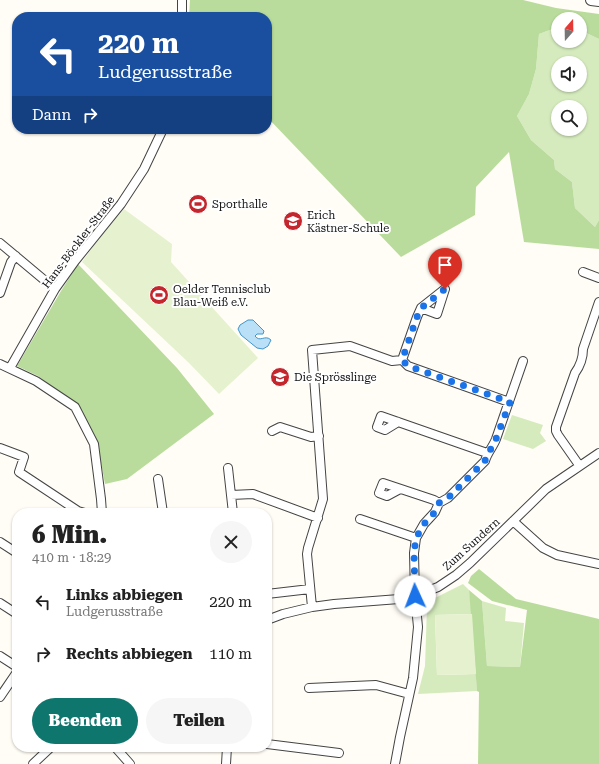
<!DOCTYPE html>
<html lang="de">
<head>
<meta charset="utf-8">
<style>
  body { margin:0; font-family:"Roboto Serif",serif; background:#f6f6f6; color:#222; height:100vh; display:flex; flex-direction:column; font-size:15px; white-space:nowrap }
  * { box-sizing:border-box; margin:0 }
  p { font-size:13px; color:#767676 }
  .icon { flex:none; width:22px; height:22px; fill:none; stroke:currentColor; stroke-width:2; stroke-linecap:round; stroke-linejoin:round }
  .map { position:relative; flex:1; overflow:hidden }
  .sheet { position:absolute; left:12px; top:508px; width:260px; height:244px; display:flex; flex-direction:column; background:#fff; border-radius:16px; box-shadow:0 1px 3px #0004 }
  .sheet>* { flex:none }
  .hud { position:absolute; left:12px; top:12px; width:260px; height:122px; border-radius:16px; box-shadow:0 1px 3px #0004; background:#1a4fa0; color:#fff; overflow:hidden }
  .needle { width:26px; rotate:20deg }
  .tools { position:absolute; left:551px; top:12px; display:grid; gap:8px }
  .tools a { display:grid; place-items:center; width:36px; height:36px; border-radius:50%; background:#fff; box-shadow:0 1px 3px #0004; font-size:20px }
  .pin { position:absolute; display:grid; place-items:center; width:34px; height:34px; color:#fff; margin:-41px -17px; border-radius:50% 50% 50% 0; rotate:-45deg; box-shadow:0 0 4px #0007 }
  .pin .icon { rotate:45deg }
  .me { position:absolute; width:44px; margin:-22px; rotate:358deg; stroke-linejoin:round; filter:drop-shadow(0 0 3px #0008) }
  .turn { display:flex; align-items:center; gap:14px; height:84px; padding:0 20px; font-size:18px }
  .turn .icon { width:52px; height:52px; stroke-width:2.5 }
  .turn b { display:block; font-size:28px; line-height:34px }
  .then { display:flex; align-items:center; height:38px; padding:0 20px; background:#0003; gap:8px; font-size:15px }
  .round { display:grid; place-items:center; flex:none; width:42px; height:42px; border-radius:21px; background:#f6f6f6 }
  .summary { display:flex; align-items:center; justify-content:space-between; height:68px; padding:0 20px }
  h1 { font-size:24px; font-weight:800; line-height:30px }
  .action { display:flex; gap:8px; margin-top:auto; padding:8px 20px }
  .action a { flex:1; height:46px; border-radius:24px; background:#0f766e; color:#fff; font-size:16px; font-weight:800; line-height:46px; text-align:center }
  .action a+a { background:#f6f6f6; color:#222 }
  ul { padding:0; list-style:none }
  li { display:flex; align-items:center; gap:12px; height:52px; padding:0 20px }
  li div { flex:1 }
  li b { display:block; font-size:15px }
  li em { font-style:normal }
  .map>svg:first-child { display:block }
  .green { fill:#d5ebbd; fill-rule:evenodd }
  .forest { fill:#b9dc9c }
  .pitch { fill:#e6f2cf }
  .water { fill:#b9e0f7; stroke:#3f96cf }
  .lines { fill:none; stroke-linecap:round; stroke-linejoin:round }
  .minor-casing { stroke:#444; stroke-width:10 }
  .tertiary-casing { stroke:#444; stroke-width:12 }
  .minor { stroke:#fff; stroke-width:8 }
  .tertiary { stroke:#fff; stroke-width:10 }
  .route { stroke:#1a73e8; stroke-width:7; stroke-dasharray:0 12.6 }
  .labels { text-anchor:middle; stroke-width:4; stroke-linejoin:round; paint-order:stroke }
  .poi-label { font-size:11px; fill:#111; stroke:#fff; text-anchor:start }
  .street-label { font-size:11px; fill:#111; stroke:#fff }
</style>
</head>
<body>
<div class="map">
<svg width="599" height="764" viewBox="0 0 599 764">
  <rect width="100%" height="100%" fill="#fffdf5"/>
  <path class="green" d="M 558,27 L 558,41 L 580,41 L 580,30 L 599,39 L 599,220 L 595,227 L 575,208 L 572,182 L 555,169 L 554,160 L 531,140 L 517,116 L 529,94 L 536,69 L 539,34 ZM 558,63 L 580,63 L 580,85 L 558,85 ZM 558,107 L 580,107 L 580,129 L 558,129 Z
    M 512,415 L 543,425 L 540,433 L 546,441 L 533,449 L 503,439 Z
    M 463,584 L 469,590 L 472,614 L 435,615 L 437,675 L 476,674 L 477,691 L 418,694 L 425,666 L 427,607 L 429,601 Z
    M 482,601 L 506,608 L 505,621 L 524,623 L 520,667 L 487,666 Z"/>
  <path class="forest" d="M 190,0 L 523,0 L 556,8 L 599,14 L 599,39 L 580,30 L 580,19 L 558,19 L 558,27 L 539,34 L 536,69 L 529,94 L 517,116 L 531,140 L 554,160 L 555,169 L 572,182 L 575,208 L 595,227 L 599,220 L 599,249 L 524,242 L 509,152 L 476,187 L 475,215 L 401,257 L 267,117 L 267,17 L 189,17 Z
    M 78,264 L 177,368 L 214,414 L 127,479 L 105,484 L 97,441 L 77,405 L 38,376 L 17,366 L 61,291 Z
    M 479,569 L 516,599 L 599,619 L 599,764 L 478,764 L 479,692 L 477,691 L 469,590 L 482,601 L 487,666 L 520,667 L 527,610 L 492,601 L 468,583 L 471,576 Z"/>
  <path class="pitch" d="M 124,209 L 172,244 L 171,262 L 258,358 L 219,394 L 189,363 L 82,262 L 97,241 Z
    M 472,614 L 476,674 L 437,675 L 435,615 Z"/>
  <path class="water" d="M 248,320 L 253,320 L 264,331 L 263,334 L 257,334 L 255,336 C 260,343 265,334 271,340 L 268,346 L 263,349 L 257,348 L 241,335 L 238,329 L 240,325 Z"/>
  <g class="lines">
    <defs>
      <path id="minor" d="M 182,17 L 182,0
        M 0,243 L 55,289
        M 583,272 L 599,278
        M 0,293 L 11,262 L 16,256
        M 402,360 L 417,317 L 421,308 L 445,289 L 437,314 L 421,308
        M 402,360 L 408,366 L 509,402
        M 0,364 L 36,381 L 75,407 L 94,444 L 101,499 L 102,513
        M 10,368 L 55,289 L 75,261 L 121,204 L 144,169 L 163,129
        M 398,422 L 385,430 L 377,427 L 381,416 L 487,453
        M 272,431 L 280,427 L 311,437 L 319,436
        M 0,448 L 24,457 L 19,472 L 78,511 L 85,513
        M 579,465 L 558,435 L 556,431 L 556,427 L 575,373 C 580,366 583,357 583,349 L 599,302
        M 228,468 L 233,513
        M 158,479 L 163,513
        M 400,489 L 387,496 L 379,493 L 383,483 L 434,500 L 439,503
        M 231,495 L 253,494 L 318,518
        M 360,519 L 416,538
        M 513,521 L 543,548 L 557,555 L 599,564
        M 0,542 L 17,553
        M 267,594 L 310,589
        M 0,603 L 17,614
        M 312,607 L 307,554 L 308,548 L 323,499 L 312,350 L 350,346 L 392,361 L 402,360
        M 267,620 L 283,614 L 312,607 L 334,604 L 399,599 L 415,596 L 438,587 L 456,575 L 470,563 L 546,489 L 599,453
        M 0,656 L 17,667
        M 309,688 L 376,685 L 409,694
        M 0,697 L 17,672
        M 267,744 L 339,753
        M 115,747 L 130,764
        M 33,764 L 51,747
        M 226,764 L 227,747
        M 395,764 L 400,737 L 413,678 L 418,627 L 415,596 L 414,553 L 416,538 L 424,524 L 435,512 L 439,503 L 448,498 L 485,461 C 487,453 493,447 496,439 C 505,413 514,387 523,361"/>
      <path id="tertiary" d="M 591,0 L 599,1"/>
    </defs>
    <use href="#minor" class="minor-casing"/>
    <use href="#tertiary" class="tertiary-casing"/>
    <use href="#minor" class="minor"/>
    <use href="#tertiary" class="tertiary"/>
  </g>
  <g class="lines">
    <path class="route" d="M 415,596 L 414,553 L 416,538 L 424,524 L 435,512 L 439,503 L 448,498 L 485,461 L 487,453 L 493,447 L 510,402 L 408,366 L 402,360 L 417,317 L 421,308 L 445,289"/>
  </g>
  <defs>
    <symbol id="stadium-disc" viewBox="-11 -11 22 22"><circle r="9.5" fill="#c4262e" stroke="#fff"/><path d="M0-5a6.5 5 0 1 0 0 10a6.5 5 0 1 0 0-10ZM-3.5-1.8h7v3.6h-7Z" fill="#fff"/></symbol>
    <symbol id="school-disc" viewBox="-11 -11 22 22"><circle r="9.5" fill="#c4262e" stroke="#fff"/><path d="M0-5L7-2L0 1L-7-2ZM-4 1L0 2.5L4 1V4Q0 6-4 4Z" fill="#fff"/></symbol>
  </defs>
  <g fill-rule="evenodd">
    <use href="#stadium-disc" x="187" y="193" width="22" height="22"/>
    <use href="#school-disc" x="282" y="210" width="22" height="22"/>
    <use href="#stadium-disc" x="148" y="284" width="22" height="22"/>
    <use href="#school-disc" x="269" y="366" width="22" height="22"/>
  </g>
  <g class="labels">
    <g class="poi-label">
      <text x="212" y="208">Sporthalle</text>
      <text x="307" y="219">Erich<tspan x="307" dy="13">Kästner-Schule</tspan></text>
      <text x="173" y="293">Oelder Tennisclub<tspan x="173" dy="13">Blau-Weiß e.V.</tspan></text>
      <text x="294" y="381">Die Sprösslinge</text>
    </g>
    <g class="street-label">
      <text transform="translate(78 242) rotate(-53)" y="4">Hans-Böckler-Straße</text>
      <text transform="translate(471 544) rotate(-42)" y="4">Zum Sundern</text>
    </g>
  </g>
</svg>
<div class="tools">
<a><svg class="needle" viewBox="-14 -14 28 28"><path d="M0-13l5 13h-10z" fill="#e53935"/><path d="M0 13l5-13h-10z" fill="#767676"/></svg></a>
<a><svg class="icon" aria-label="sound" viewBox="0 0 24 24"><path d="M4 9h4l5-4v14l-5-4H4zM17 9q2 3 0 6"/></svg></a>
<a><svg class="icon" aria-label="search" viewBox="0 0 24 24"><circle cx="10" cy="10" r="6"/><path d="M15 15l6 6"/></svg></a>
</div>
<div class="pin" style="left:445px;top:289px;background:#d93025"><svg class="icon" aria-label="arrive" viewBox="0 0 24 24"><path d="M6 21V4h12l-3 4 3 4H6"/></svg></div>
<svg class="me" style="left:415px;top:596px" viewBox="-20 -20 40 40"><circle r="19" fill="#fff"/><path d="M0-13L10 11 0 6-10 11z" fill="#1a73e8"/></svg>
<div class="hud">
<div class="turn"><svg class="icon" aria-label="left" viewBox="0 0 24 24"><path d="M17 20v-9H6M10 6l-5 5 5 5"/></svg><div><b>220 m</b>Ludgerusstraße</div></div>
<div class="then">Dann<svg class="icon" aria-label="right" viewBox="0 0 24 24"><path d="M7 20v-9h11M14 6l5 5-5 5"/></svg></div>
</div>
<section class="sheet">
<div class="summary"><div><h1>6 Min.</h1><p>410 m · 18:29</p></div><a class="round"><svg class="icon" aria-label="close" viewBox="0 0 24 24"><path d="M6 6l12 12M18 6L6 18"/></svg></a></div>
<ul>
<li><svg class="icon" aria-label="left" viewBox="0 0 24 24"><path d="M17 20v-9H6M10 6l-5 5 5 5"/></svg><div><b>Links abbiegen</b><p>Ludgerusstraße</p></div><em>220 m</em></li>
<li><svg class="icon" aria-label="right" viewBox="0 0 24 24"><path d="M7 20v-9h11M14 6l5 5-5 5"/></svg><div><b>Rechts abbiegen</b></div><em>110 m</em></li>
</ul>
<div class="action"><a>Beenden</a><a>Teilen</a></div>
</section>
</div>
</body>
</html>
